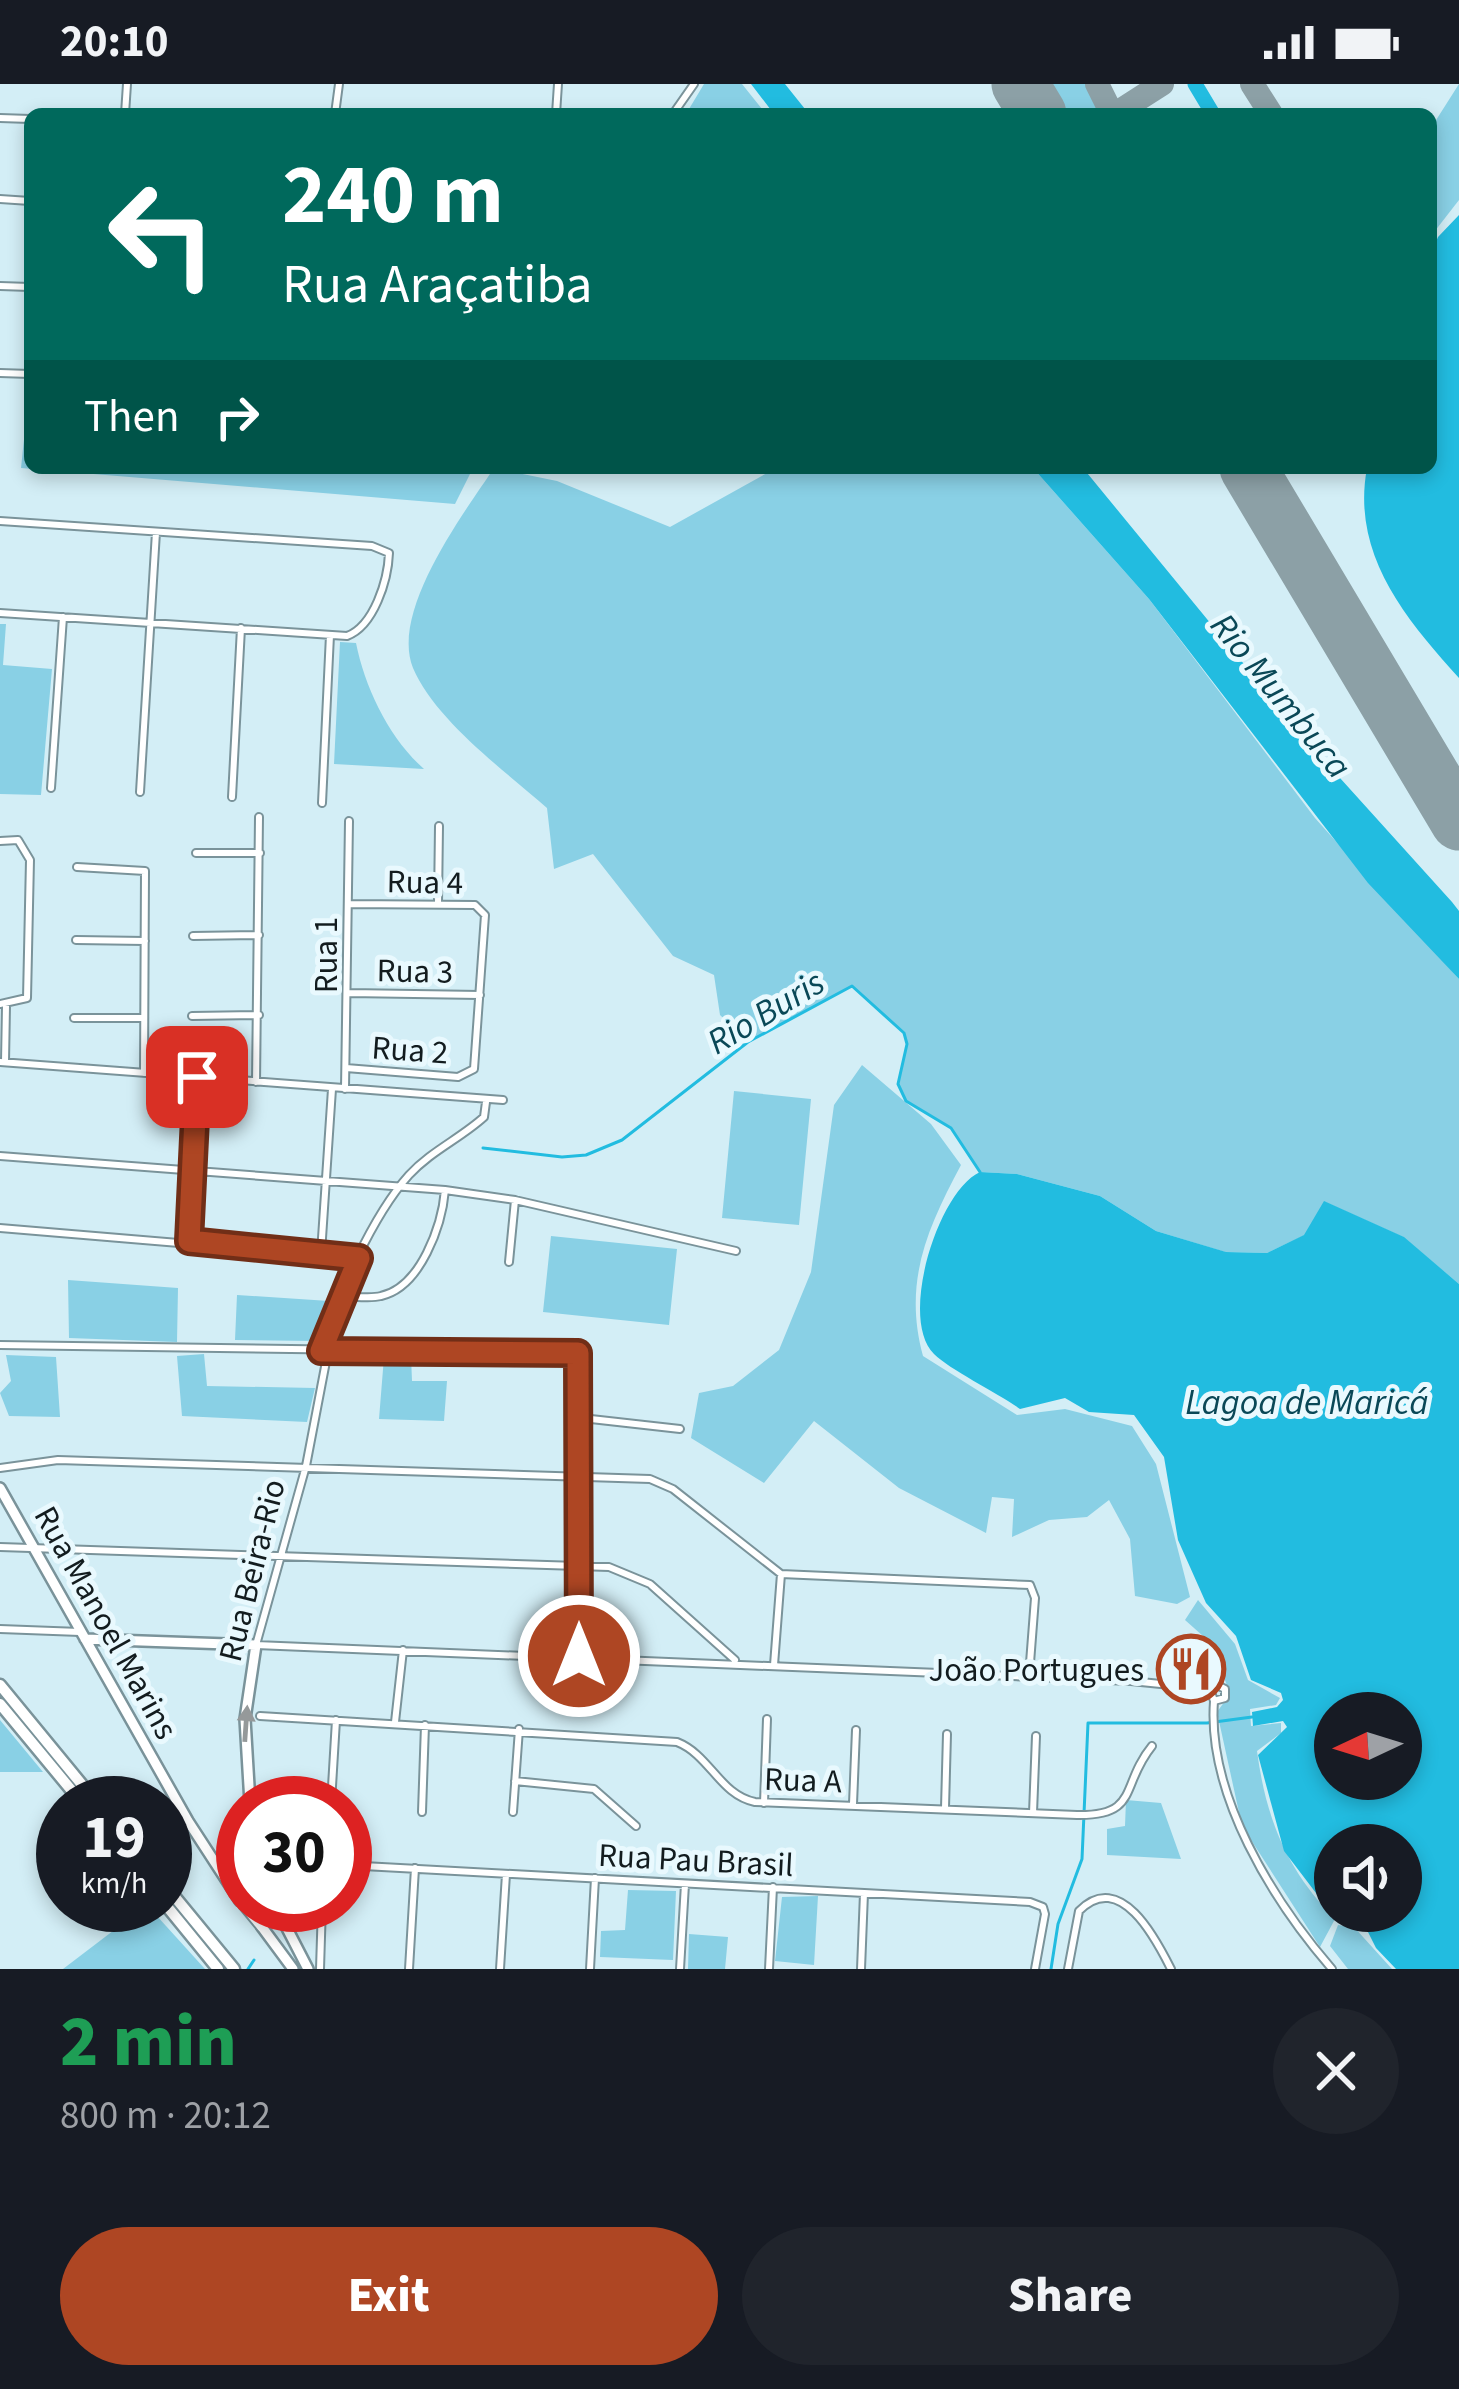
<!DOCTYPE html>
<html lang="en">
<head>
<meta charset="utf-8">
<style>
  body { margin:0; font-family:"Source Sans 3",sans-serif; background:#20242c; color:#f1f3f6; height:100vh; display:flex; flex-direction:column; font-size:45px; white-space:nowrap }
  * { box-sizing:border-box; margin:0 }
  p { font-size:39px; color:#9ea1a6 }
  .icon { flex:none; width:66px; height:66px; fill:none; stroke:currentColor; stroke-width:2; stroke-linecap:round; stroke-linejoin:round }
  .map { position:relative; height:1885px; overflow:hidden }
  .panel { display:flex; flex-direction:column; background:#171b24; flex:1 }
  .panel>* { flex:none }
  .hud { position:absolute; left:24px; top:24px; width:1413px; height:366px; border-radius:18px; box-shadow:0 6px 18px #0003; background:#00695c; color:#fff; overflow:hidden }
  .needle { width:78px; rotate:266deg }
  .tools { position:absolute; left:1314px; top:1608px; display:grid; gap:24px }
  .tools a { display:grid; place-items:center; width:108px; height:108px; border-radius:50%; background:#171b24; box-shadow:0 6px 18px #0003; font-size:60px }
  .speed { position:absolute; left:36px; top:1692px; display:flex; gap:24px; font-size:60px; font-weight:700; text-align:center }
  .speed>* { display:grid; place-content:center; width:156px; height:156px; border-radius:50%; background:#171b24; box-shadow:0 6px 18px #0003; line-height:1 }
  .speed small { font-size:30px; font-weight:400 }
  .speed .limit { border:18px solid #d22; background:#fff; color:#111 }
  .pin { position:absolute; display:grid; place-items:center; width:102px; height:102px; color:#fff; margin:-51px; border-radius:24px; box-shadow:0 6px 18px #0006 }
  .me { position:absolute; width:132px; margin:-66px; rotate:0deg; stroke-linejoin:round; filter:drop-shadow(0 0 9px #0008) }
  .turn { display:flex; align-items:center; gap:42px; height:252px; padding:0 60px; font-size:54px }
  .turn .icon { width:156px; height:156px; stroke-width:2.5 }
  .turn b { display:block; font-size:84px; line-height:102px }
  .then { display:flex; align-items:center; height:114px; padding:0 60px; background:#0003; gap:24px; font-size:45px }
  .round { display:grid; place-items:center; flex:none; width:126px; height:126px; border-radius:63px; background:#20242c }
  .overview { display:flex; align-items:center; justify-content:space-between; height:204px; padding:0 60px }
  h1 { font-size:72px; font-weight:800; line-height:90px; color:#1e9e55 }
  .action { display:flex; gap:24px; margin-top:auto; padding:24px 60px }
  .action a { flex:1; height:138px; border-radius:72px; background:#ae4623; color:#fff; font-size:48px; font-weight:800; line-height:138px; text-align:center }
  .action a+a { background:#20242c; color:#f1f3f6 }
  .status { display:flex; justify-content:space-between; align-items:center; height:84px; padding:0 60px; background:#171b24; direction:ltr }
  .status svg { height:33px; fill:currentColor }
  .map>svg:first-child { display:block }
  .green { fill:#89d0e5 }
  .water { fill:#22bce0; fill-rule:evenodd }
  .lines { fill:none; stroke-linecap:round; stroke-linejoin:round }
  .stream { stroke:#22bce0; stroke-width:3 }
  .river { stroke:#22bce0; stroke-width:15 }
  .taxiway { stroke:#8ca0a6; stroke-width:24 }
  .runway { stroke:#8ca0a6; stroke-width:57 }
  .minor-casing { stroke:#7a939a; stroke-width:10 }
  .tertiary-casing { stroke:#7a939a; stroke-width:12 }
  .secondary-casing { stroke:#7a939a; stroke-width:14 }
  .trunk-casing { stroke:#7a939a; stroke-width:15 }
  .minor { stroke:#fff; stroke-width:6 }
  .tertiary { stroke:#fff; stroke-width:8 }
  .secondary { stroke:#fff; stroke-width:9 }
  .trunk { stroke:#fff; stroke-width:10 }
  .oneway { fill:#95999a }
  .route-casing { stroke:#712e17; stroke-width:30 }
  .route { stroke:#ae4623; stroke-width:21 }
  .labels { text-anchor:middle; stroke-width:10; stroke-linejoin:round; paint-order:stroke }
  .street-label { font-size:33px; fill:#131c1f; stroke:#e9f9fe }
  .poi-label { font-size:33px; fill:#131c1f; stroke:#e9f9fe; text-anchor:end }
  .water-label { font-size:36px; font-style:italic; fill:#0a4857; stroke:#e9f9fe }
</style>
</head>
<body>
<div class="status"><b>20:10</b><svg viewBox="0 0 49 12"><path d="M0 12V9h3v3zM5 12V6h3v6zM10 12V3h3v9zM15 12V0h3v12zM26 1h20v11H26zM47 4h2v5h-2z"/></svg></div>
<div class="map">
<svg width="1459" height="1885" viewBox="0 0 1459 1885">
  <rect width="100%" height="100%" fill="#d3eef6"/>
  <path class="green" d="M 704,0 L 742,0 L 766,30 L 686,30 Z
    M 1042,0 L 1089,0 L 1101,30 L 1059,30 Z
    M 1459,0 L 1459,116 L 1431,152 L 1431,44 Z
    M 26,336 L 30,336 L 30,384 L 473,384 L 455,420 L 21,384 Z
    M 494,384 L 557,397 L 670,443 L 776,384 L 1033,384 L 1149,515 L 1315,734 L 1459,895 L 1459,1200 L 1403,1153 L 1325,1118 L 1305,1151 L 1267,1169 L 1225,1168 L 1156,1147 L 1100,1112 L 1017,1090 L 980,1088 L 951,1044 L 906,1017 L 898,1000 L 907,960 L 904,949 L 852,902 L 748,958 L 720,931 L 714,891 L 673,872 L 593,770 L 554,785 L 547,724 C 505,687 435,636 413,584 C 390,527 464,429 494,384 Z
    M 0,540 L 6,540 L 3,581 L 52,585 L 41,711 L 0,710 Z
    M 340,558 L 356,559 C 365,604 389,654 424,685 L 334,680 Z
    M 862,981 L 931,1040 L 961,1081 C 927,1145 903,1198 923,1272 L 1017,1331 L 1065,1325 L 1132,1342 L 1156,1380 L 1190,1513 L 1177,1520 L 1135,1512 L 1130,1455 L 1109,1416 L 1087,1433 L 1049,1436 L 1012,1453 L 1014,1415 L 992,1413 L 986,1449 L 899,1404 L 814,1337 L 764,1399 L 691,1354 L 699,1309 L 733,1302 L 779,1266 L 811,1188 L 834,1021 Z
    M 734,1007 L 811,1015 L 799,1141 L 722,1134 Z
    M 551,1152 L 677,1165 L 669,1241 L 543,1228 Z
    M 68,1196 L 178,1204 L 177,1258 L 69,1254 Z
    M 237,1211 L 329,1217 L 316,1257 L 235,1256 Z
    M 204,1270 L 207,1302 L 315,1304 L 307,1338 L 182,1332 L 177,1272 Z
    M 6,1271 L 56,1273 L 60,1333 L 9,1332 L 0,1309 L 11,1297 Z
    M 411,1272 L 412,1297 L 447,1297 L 444,1337 L 379,1335 L 384,1273 Z
    M 1198,1516 L 1235,1560 L 1248,1596 L 1280,1614 L 1276,1621 L 1250,1625 L 1251,1642 L 1281,1639 L 1281,1649 L 1257,1667 C 1266,1735 1287,1786 1335,1835 L 1320,1863 L 1242,1742 L 1217,1628 L 1230,1610 L 1212,1560 L 1185,1536 Z
    M 0,1636 L 43,1688 L 0,1688 Z
    M 1126,1716 L 1161,1719 L 1181,1775 L 1107,1771 L 1107,1745 L 1125,1742 Z
    M 628,1806 L 676,1807 L 673,1876 L 600,1873 L 601,1847 L 625,1846 Z
    M 818,1812 L 814,1881 L 775,1877 L 782,1813 Z
    M 147,1821 L 205,1885 L 63,1885 Z
    M 1338,1841 L 1354,1843 L 1392,1885 L 1348,1885 L 1330,1862 Z
    M 689,1850 L 728,1853 L 725,1885 L 688,1885 Z"/>
  <path class="water" d="M 751,0 L 785,0 L 809,30 L 774,30 Z
    M 1459,131 L 1459,594 C 1405,534 1351,470 1367,384 L 1431,384 L 1431,170 L 1438,153 Z
    M 1033,384 L 1083,384 L 1312,663 L 1452,818 L 1459,827 L 1459,895 L 1368,799 L 1149,515 Z
    M 980,1088 L 1017,1090 L 1100,1112 L 1156,1147 L 1226,1168 L 1267,1169 L 1304,1151 L 1324,1117 L 1404,1153 L 1459,1200 L 1459,1885 L 1396,1885 L 1376,1864 L 1361,1834 L 1335,1834 L 1284,1767 L 1258,1671 L 1287,1643 L 1283,1637 L 1253,1642 L 1252,1628 L 1277,1623 L 1283,1616 L 1281,1609 L 1251,1596 L 1236,1552 L 1206,1519 L 1178,1456 L 1164,1373 L 1134,1331 L 1089,1328 L 1065,1314 L 1020,1325 C 998,1309 950,1286 934,1270 C 898,1235 938,1107 980,1088 ZM 1401,1629 L 1401,1695 L 1335,1695 L 1335,1629 ZM 1401,1761 L 1401,1827 L 1335,1827 L 1335,1761 Z"/>
  <g class="lines">
    <path class="stream" d="M 483,1064 L 562,1073 L 586,1071 L 622,1056 L 748,958 L 852,902 L 904,949 L 907,960 L 898,1000 L 906,1017 L 951,1044 L 980,1088
      M 248,1885 L 254,1876
      M 1051,1885 L 1058,1840 L 1082,1775 L 1088,1639 L 1207,1639 L 1252,1633"/>
    <path class="river" d="M 1195,0 L 1213,30"/>
    <path class="taxiway" d="M 1097,0 L 1112,30
      M 1252,0 L 1271,30
      M 1115,30 L 1162,0"/>
    <path class="runway" d="M 1020,0 L 1038,30
      M 1248,384 L 1459,738"/>
    <defs>
      <path id="minor" d="M 125,30 L 127,0
        M 335,30 L 339,0
        M 556,30 L 558,0
        M 673,30 L 694,0
        M 0,34 L 30,35
        M 0,115 L 30,117
        M 0,202 L 30,203
        M 0,289 L 30,290
        M 0,437 L 372,462 L 389,469 C 388,496 374,542 347,552 L 0,529
        M 51,704 L 63,533
        M 140,708 L 156,448
        M 232,713 L 241,544
        M 322,719 L 330,551
        M 0,757 L 18,756 L 30,776 L 27,914 L 0,920
        M 196,769 L 260,769
        M 77,783 L 145,787 L 144,989
        M 438,819 L 439,742
        M 193,852 L 259,851
        M 76,856 L 145,857
        M 349,909 L 480,911
        M 192,932 L 259,931
        M 74,934 L 144,934
        M 0,978 L 503,1016
        M 5,978 L 6,922
        M 346,984 L 458,993 L 474,985 L 485,831 L 475,821 L 349,820
        M 256,998 L 259,733
        M 345,1005 L 349,737
        M 0,1072 L 445,1106 L 515,1116 L 736,1167
        M 0,1144 L 359,1174
        M 189,1157 L 197,993
        M 321,1169 L 332,1005
        M 509,1178 L 515,1116
        M 341,1212 C 354,1212 369,1215 381,1212 C 421,1203 442,1141 445,1106
        M 0,1261 L 578,1269 L 582,1334 L 579,1572
        M 321,1267 C 335,1215 373,1131 409,1091 C 431,1067 461,1054 484,1033 L 486,1018
        M 328,1267 L 306,1382 L 256,1561 L 1131,1597 L 1210,1605 L 1217,1601 L 1225,1605 L 1225,1614 L 1214,1617 L 1210,1605
        M 582,1334 L 680,1345
        M 0,1384 L 58,1376 L 650,1395 L 673,1405 L 781,1490 L 1030,1501 L 1035,1514 L 1029,1592
        M 0,1463 L 609,1483 L 650,1500 L 735,1576
        M 0,1545 L 80,1548
        M 774,1581 L 781,1490
        M 1214,1617 C 1207,1711 1273,1817 1332,1885
        M 260,1632 L 677,1658 C 710,1671 720,1711 755,1718 L 1077,1731 C 1140,1732 1120,1701 1152,1662
        M 395,1638 L 403,1566
        M 515,1697 L 594,1705 L 636,1742
        M 331,1719 L 336,1636
        M 764,1719 L 767,1635
        M 853,1720 L 856,1646
        M 945,1724 L 947,1650
        M 422,1728 L 425,1641
        M 513,1728 L 519,1645
        M 1033,1729 L 1036,1652
        M 345,1781 L 1030,1818 L 1043,1823 L 1045,1830 L 1035,1885
        M 320,1885 L 322,1821
        M 409,1885 L 415,1784
        M 500,1885 L 506,1790
        M 590,1885 L 595,1794
        M 680,1885 L 685,1800
        M 769,1885 L 773,1803
        M 861,1885 L 864,1809
        M 1068,1885 L 1079,1827 C 1120,1785 1156,1855 1171,1885"/>
      <path id="tertiary" d="M 243,1821 L 261,1843"/>
      <path id="secondary" d="M 0,1404 L 188,1737 L 240,1817
        M 85,1555 L 256,1561 L 245,1635 L 250,1719
        M 275,1821 L 308,1885
        M 262,1843 L 293,1885
        M 262,1843 L 262,1829 L 278,1831"/>
      <path id="trunk" d="M 0,1601 L 97,1719
        M 0,1620 L 82,1719
        M 165,1801 L 234,1885
        M 165,1820 L 218,1885"/>
    </defs>
    <use href="#minor" class="minor-casing"/>
    <use href="#tertiary" class="tertiary-casing"/>
    <use href="#secondary" class="secondary-casing"/>
    <use href="#trunk" class="trunk-casing"/>
    <use href="#minor" class="minor"/>
    <use href="#tertiary" class="tertiary"/>
    <use href="#secondary" class="secondary"/>
    <use href="#trunk" class="trunk"/>
  </g>
  <defs><path id="oneway-solid" d="M-6-.8H1V-3.2L6.5 0L1 3.2V.8H-6Z" transform="scale(3)"/></defs>
  <use class="oneway" href="#oneway-solid" transform="translate(246 1640) rotate(-86)"/>
  <g class="lines">
    <defs>
      <path id="route" d="M 197,993 L 189,1157 L 359,1174 L 321,1267 L 578,1269 L 579,1572"/>
    </defs>
    <use href="#route" class="route-casing"/>
    <use href="#route" class="route"/>
  </g>
  <defs>
    <symbol id="restaurant-ring" viewBox="-11 -11 22 22"><circle r="9.5" fill="#e9f9fe" stroke="#ae4623" stroke-width="1.5"/><path d="M-5-6h1v4h1v-4h1v4h1v-4h1v5L-1.5 .5V6h-2V.5L-5-1ZM5-6V6H3V1.5H1.5Q1.5-4 5-6Z" fill="#ae4623"/></symbol>
  </defs>
  <g fill-rule="evenodd">
    <use href="#restaurant-ring" x="1153" y="1547" width="76" height="76"/>
  </g>
  <g class="labels">
    <g class="street-label">
      <text transform="translate(425 797) rotate(1)" y="12">Rua 4</text>
      <text transform="translate(325 871) rotate(-90)" y="12">Rua 1</text>
      <text transform="translate(415 886) rotate(1)" y="12">Rua 3</text>
      <text transform="translate(410 965) rotate(4)" y="12">Rua 2</text>
      <text transform="translate(251 1486) rotate(-76)" y="12">Rua Beira-Rio</text>
      <text transform="translate(107 1538) rotate(61)" y="12">Rua Manoel Marins</text>
      <text transform="translate(803 1695) rotate(2)" y="12">Rua A</text>
      <text transform="translate(696 1775) rotate(3)" y="12">Rua Pau Brasil</text>
    </g>
    <g class="poi-label">
      <text x="1144" y="1597">João Portugues</text>
    </g>
    <g class="water-label">
      <text transform="translate(1282 611) rotate(51)" y="13">Rio Mumbuca</text>
      <text transform="translate(765 927) rotate(-31)" y="13">Rio Buris</text>
      <text x="1307" y="1330">Lagoa de Maricá</text>
    </g>
  </g>
</svg>
<div class="tools">
<a><svg class="needle" viewBox="-14 -14 28 28"><path d="M0-13l5 13h-10z" fill="#e53935"/><path d="M0 13l5-13h-10z" fill="#9ea1a6"/></svg></a>
<a><svg class="icon" aria-label="sound" viewBox="0 0 24 24"><path d="M4 9h4l5-4v14l-5-4H4zM17 9q2 3 0 6"/></svg></a>
</div>
<div class="speed"><div>19<small>km/h</small></div><div class="limit">30</div></div>
<div class="pin" style="left:197px;top:993px;background:#d93025"><svg class="icon" aria-label="arrive" viewBox="0 0 24 24"><path d="M6 21V4h12l-3 4 3 4H6"/></svg></div>
<svg class="me" style="left:579px;top:1572px" viewBox="-20 -20 40 40"><circle r="17" fill="#ae4623" stroke="#fff" stroke-width="3"/><path d="M0-11L8 9 0 5-8 9z" fill="#fff"/></svg>
<div class="hud">
<div class="turn"><svg class="icon" aria-label="left" viewBox="0 0 24 24"><path d="M17 20v-9H6M10 6l-5 5 5 5"/></svg><div><b>240 m</b>Rua Araçatiba</div></div>
<div class="then">Then<svg class="icon" aria-label="right" viewBox="0 0 24 24"><path d="M7 20v-9h11M14 6l5 5-5 5"/></svg></div>
</div>
</div>
<section class="panel">
<div class="overview"><div><h1>2 min</h1><p>800 m · 20:12</p></div><a class="round"><svg class="icon" aria-label="close" viewBox="0 0 24 24"><path d="M6 6l12 12M18 6L6 18"/></svg></a></div>
<div class="action"><a>Exit</a><a>Share</a></div>
</section>
</body>
</html>
